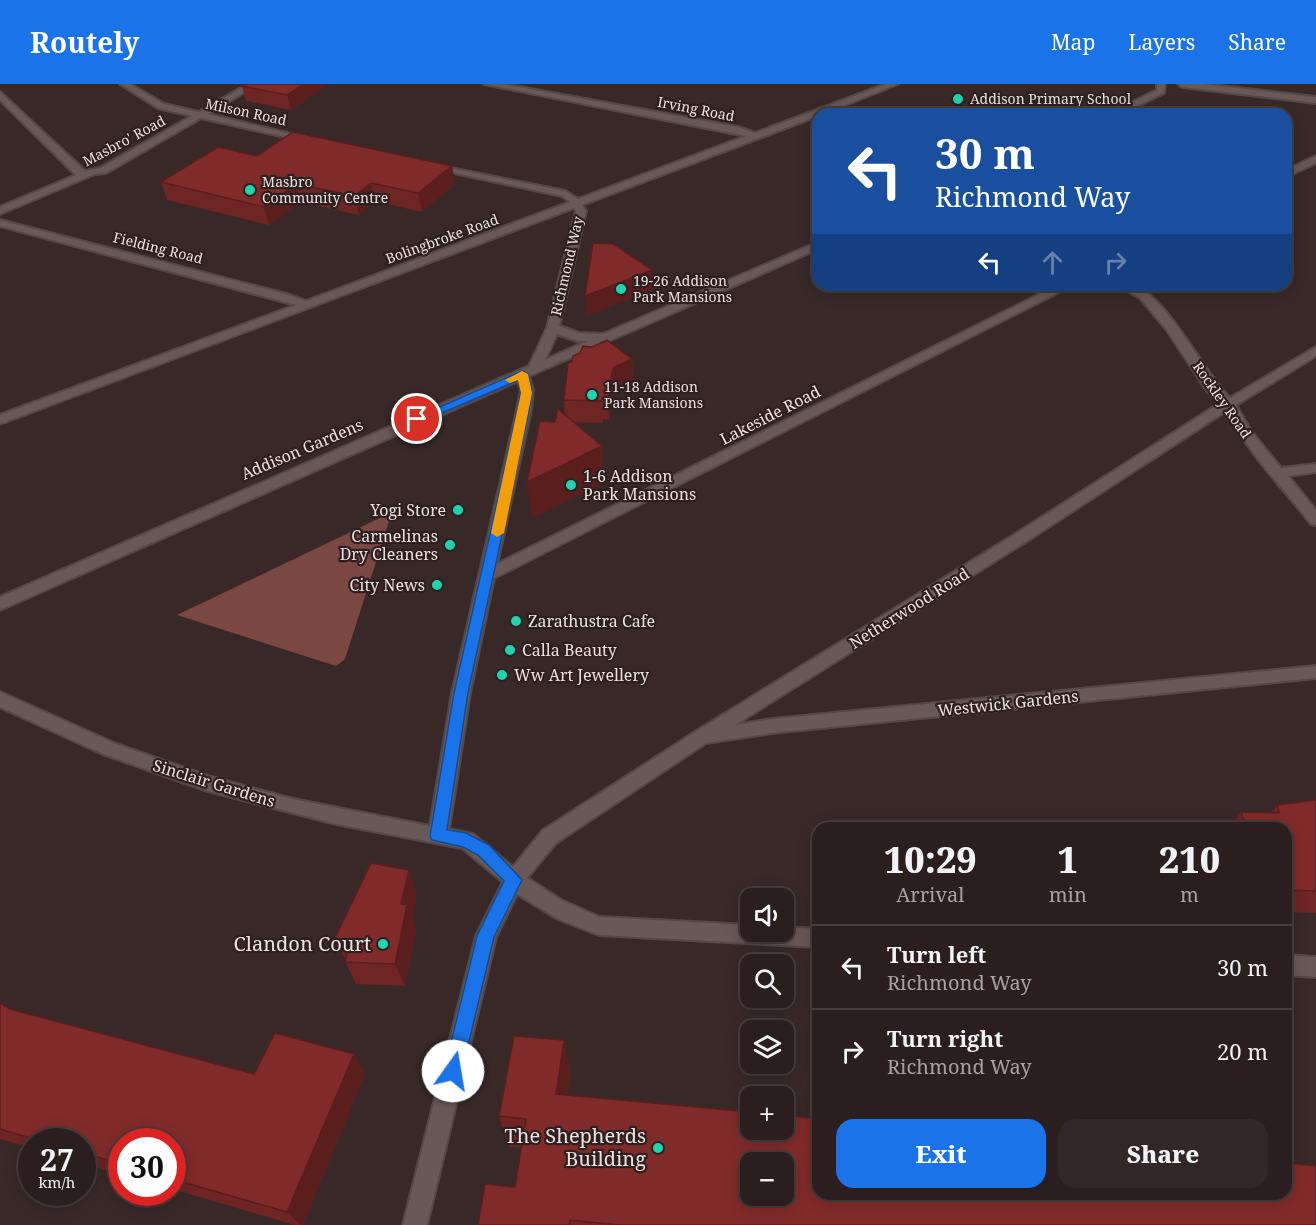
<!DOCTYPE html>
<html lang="en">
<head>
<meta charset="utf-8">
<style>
  body { margin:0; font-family:"Noto Serif",serif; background:#322727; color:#f1f3f6; height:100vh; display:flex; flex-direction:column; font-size:22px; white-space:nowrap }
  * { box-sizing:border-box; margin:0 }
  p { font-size:20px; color:#a5a2a4 }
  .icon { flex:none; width:33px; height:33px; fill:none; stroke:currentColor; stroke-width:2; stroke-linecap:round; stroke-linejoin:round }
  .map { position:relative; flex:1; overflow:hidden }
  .details { position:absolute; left:812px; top:738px; width:480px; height:378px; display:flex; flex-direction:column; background:#2a1f1e; border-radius:18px; box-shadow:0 3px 15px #0003,0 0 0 2px #463d3c }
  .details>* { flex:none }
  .guide { position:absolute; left:812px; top:24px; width:480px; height:183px; border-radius:18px; box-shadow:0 3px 15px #0003,0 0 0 2px #463d3c; background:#1a4fa0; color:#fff; overflow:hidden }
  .fabs { position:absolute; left:740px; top:804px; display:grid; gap:12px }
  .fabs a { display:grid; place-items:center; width:54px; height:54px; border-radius:12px; background:#2a1f1e; box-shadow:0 3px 15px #0003,0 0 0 2px #463d3c; font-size:30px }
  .speed { position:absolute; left:18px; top:1044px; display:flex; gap:12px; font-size:30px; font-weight:700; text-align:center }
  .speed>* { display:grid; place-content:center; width:78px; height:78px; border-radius:50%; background:#2a1f1e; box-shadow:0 3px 15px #0003,0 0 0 2px #463d3c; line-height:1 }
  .speed small { font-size:15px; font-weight:400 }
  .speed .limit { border:9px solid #d22; background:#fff; color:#111 }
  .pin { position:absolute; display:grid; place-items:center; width:51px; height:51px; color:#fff; margin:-26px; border:3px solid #fff; border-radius:50%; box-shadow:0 2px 6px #0007 }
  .me { position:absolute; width:66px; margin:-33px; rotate:13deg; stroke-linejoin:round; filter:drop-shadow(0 0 4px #0008) }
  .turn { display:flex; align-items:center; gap:21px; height:126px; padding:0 24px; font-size:27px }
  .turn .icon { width:78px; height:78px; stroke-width:2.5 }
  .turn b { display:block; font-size:42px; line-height:51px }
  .lanes { display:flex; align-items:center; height:57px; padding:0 24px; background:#0003; justify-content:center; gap:30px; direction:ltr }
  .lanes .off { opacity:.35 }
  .eta { display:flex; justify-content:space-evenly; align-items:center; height:102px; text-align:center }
  .eta b { font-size:36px; font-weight:800; line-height:42px }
  .cta { display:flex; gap:12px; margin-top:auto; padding:12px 24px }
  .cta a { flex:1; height:69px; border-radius:18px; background:#1a73e8; color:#fff; font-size:24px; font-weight:800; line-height:69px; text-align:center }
  .cta a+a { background:#322727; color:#f1f3f6 }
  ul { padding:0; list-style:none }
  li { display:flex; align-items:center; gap:18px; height:84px; padding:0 24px; border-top:2px solid #463d3c }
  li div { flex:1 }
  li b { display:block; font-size:22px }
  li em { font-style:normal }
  header { display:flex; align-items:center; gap:36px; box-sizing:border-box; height:84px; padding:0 30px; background:#1a73e8; color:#fff }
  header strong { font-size:28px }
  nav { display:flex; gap:33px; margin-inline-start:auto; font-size:21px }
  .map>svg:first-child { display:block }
  .green { fill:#7a4743 }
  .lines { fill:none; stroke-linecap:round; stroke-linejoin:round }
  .minor-casing { stroke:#544847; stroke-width:4 }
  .minor { fill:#685856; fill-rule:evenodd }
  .wall { fill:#6e2524 }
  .shaded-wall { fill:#5a1e1d }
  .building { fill:#802b2a; stroke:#5a1e1d; stroke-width:1.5; fill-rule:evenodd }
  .route { fill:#1a73e8; stroke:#114b97; stroke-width:1.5 }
  .slow { fill:#f59e0b }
  .poi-dot { fill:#1bd5b1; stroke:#2d201e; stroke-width:2 }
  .labels { text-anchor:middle; stroke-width:4.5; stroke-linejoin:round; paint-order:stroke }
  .far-poi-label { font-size:14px; fill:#ebe1e0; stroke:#2d201e; text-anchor:start }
  .far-street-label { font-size:14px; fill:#ebe1e0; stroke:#2d201e }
  .street-label { font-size:16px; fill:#ebe1e0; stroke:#2d201e }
  .poi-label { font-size:16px; fill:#ebe1e0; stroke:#2d201e; text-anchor:start }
  .near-poi-label { font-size:20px; fill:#ebe1e0; stroke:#2d201e; text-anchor:end }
</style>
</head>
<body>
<header>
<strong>Routely</strong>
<nav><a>Map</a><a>Layers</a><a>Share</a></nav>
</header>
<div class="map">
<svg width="1316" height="1141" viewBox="0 0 1316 1141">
  <rect width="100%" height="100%" fill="#382928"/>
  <path class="green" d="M 386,431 L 390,434 L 345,575 L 336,582 L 177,531 Z"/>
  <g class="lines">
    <defs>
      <path id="minor" d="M 120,0 L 130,0 L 164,20 L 199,28 L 248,0 L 258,0 L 208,30 L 316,56 L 311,59 L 201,34 L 106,89 L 95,90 L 0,130 L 0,123 L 76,91 L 0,16 L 0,8 L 85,87 L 100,84 L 192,32 L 158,24 Z
        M 484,0 L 503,0 L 738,43 L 755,49 L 886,0 L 898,0 L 823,30 L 818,30 L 818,32 L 582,121 L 586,127 L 559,242 L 579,249 L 603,250 L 818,158 L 818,165 L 529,292 L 533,306 L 531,326 L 497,480 L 1058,201 L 1073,201 L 494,494 L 470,609 L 449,745 L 473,750 L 513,783 L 542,747 L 695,648 L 1017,449 L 1220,319 L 1207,307 L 1166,245 L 1140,214 L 1117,201 C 1121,201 1127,200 1131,201 C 1165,208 1203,288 1230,314 L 1316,263 L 1316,272 L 1236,321 L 1251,347 L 1281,384 L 1316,380 L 1316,388 L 1288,392 L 1316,426 L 1316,441 L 1311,440 C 1281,402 1249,369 1226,327 L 1027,457 L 735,641 L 772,635 L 1316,582 L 1316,594 L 772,649 L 706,659 L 556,759 L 527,794 L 561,816 L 599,833 L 750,841 L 750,848 L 783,848 L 783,843 L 818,845 L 818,863 L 599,851 L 558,835 L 517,810 L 496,853 L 427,1141 L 403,1141 L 476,852 L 503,798 L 462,764 L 336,740 L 208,707 L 103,670 L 0,623 L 0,608 L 116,660 L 208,692 L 293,715 L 430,742 L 452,609 L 517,326 L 521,306 L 518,297 L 0,526 L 0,513 L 529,282 L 547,244 L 576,127 L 574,124 L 0,340 L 0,331 L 296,221 L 0,142 L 0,136 L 290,211 L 306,217 L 570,118 L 562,112 L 426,83 L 426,79 L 565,107 L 578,115 L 746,52 ZM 557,250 L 577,257 L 587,257 L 545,276 Z
        M 1157,0 L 1165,0 L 1164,9 L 1121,30 L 1108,30 L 1157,6 Z
        M 1178,0 L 1204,0 L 1316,13 L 1316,19 L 1182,3 Z
        M 1316,72 L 1316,79 L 1286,93 L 1286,86 Z
        M 1286,871 L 1316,873 L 1316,893 L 1286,891 Z"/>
    </defs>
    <use href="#minor" class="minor-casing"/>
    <use href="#minor" class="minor"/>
  </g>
  <path class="wall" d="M 329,0 L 291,26 L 246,17 L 242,2 Z
    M 257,72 L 452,82 L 455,100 L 422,128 L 375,117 L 359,131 L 301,118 L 269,141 L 167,116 L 161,98 Z
    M 632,275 L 633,296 L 614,305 L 609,336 L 603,335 L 603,339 L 572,338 L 602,362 L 604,399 L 532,434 L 555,338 L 565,331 L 564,316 Z
    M 1316,716 L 1316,829 L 1286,828 L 1286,744 L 1229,744 L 1241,728 L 1271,729 L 1277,721 Z
    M 417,810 L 412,833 L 416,844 L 405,902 L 356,900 L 345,878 L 345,875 L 335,854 Z
    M 0,919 L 10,925 L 254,990 L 354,970 L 365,990 L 303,1141 L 295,1141 L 172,1105 L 172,1058 L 122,1058 L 122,1091 L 82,1079 L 82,1058 L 32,1058 L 32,1064 L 0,1055 Z
    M 564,956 L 570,990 L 567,1011 L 1316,1141 L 478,1141 L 515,1103 L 521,1064 L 509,1063 L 499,1032 Z"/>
  <path class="shaded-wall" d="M 304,0 L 329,0 L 291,26 L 287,11 Z
    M 452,82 L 455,100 L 422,128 L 418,109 Z
    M 371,99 L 375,117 L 359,131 L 355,112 Z
    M 296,100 L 301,118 L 269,141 L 264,123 Z
    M 652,186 L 652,206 L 586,232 L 585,212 Z
    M 632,275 L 633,296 L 614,305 L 609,336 L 608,315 L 613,284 Z
    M 602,362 L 604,399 L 532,434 L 527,398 Z
    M 409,786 L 417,810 L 412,833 L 416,844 L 405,902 L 395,880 L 401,820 Z
    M 564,956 L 570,990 L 562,1041 L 556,1010 Z
    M 354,970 L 365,990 L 303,1141 L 300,1141 L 287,1128 Z"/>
  <path class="building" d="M 245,0 L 304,0 L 287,11 L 242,2 Z
    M 293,48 L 452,82 L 418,109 L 371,99 L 355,112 L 296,100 L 264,123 L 161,98 L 218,63 L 257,72 Z
    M 593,159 L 613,160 L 652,186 L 585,212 Z
    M 607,256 L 632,275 L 613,284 L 608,315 L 602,314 L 602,317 L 564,316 L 568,279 L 572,278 L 573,272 L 580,269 L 583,262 L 592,263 Z
    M 558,325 L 602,362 L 527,398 L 540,337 L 555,338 Z
    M 1316,716 L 1316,807 L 1286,806 L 1286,744 L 1246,744 L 1241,728 L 1279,729 L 1277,721 Z
    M 371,779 L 409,786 L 401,820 L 407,821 L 395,880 L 345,878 L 350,857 L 335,854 Z
    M 0,919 L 10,925 L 254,990 L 275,949 L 354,970 L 287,1128 L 172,1095 L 172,1058 L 122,1058 L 122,1080 L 82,1069 L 82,1058 L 44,1058 L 0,1045 Z
    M 514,952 L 564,956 L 556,1010 L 750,1028 L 750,1046 L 783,1046 L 783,1031 L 818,1035 L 818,1110 L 1286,1110 L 1286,1079 L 1316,1082 L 1316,1141 L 620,1141 L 570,1136 L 569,1141 L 478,1141 L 485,1100 L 515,1103 L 526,1035 L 499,1032 ZM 750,1078 L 783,1078 L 783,1112 L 750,1112 Z"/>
  <path class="route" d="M 522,287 L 528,290 L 532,306 L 529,326 L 468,609 L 447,746 L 466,749 L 489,761 L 522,796 L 494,853 L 462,987 L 459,993 L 453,996 L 446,993 L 444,987 L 477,852 L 504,797 L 478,771 L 463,763 L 432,756 L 430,752 L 454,609 L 518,326 L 521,306 L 519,296 L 421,338 L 413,338 L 412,335 Z"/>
  <path class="slow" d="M 522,287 L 528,290 L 532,309 L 504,449 L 497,453 L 491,449 L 521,309 L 518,296 L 510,299 L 505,296 Z"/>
  <g class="poi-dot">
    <circle cx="958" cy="15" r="6"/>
    <circle cx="250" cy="106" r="6"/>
    <circle cx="621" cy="205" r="6"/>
    <circle cx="592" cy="311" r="6"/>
    <circle cx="571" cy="401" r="6"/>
    <circle cx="458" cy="426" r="6"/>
    <circle cx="450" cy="461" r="6"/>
    <circle cx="437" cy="501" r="6"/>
    <circle cx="516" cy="537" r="6"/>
    <circle cx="510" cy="566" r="6"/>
    <circle cx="502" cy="591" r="6"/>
    <circle cx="383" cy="860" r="6"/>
    <circle cx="658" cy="1064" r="6"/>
  </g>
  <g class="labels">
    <g class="far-poi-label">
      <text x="970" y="20">Addison Primary School</text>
      <text x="262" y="103">Masbro<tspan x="262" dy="16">Community Centre</tspan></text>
      <text x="633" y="202">19-26 Addison<tspan x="633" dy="16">Park Mansions</tspan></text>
      <text x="604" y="308">11-18 Addison<tspan x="604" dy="16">Park Mansions</tspan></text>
    </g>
    <g class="far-street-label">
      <text transform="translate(696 25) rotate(11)" y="5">Irving Road</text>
      <text transform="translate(246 28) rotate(12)" y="5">Milson Road</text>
      <text transform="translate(124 57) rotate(-28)" y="5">Masbro' Road</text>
      <text transform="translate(442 155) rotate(-20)" y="5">Bolingbroke Road</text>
      <text transform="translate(158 164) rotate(14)" y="5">Fielding Road</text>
      <text transform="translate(567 182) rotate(-77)" y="5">Richmond Way</text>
      <text transform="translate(1222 316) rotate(55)" y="5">Rockley Road</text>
    </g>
    <g class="street-label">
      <text transform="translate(770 331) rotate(-27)" y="6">Lakeside Road</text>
      <text transform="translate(302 365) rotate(-23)" y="6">Addison Gardens</text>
      <text transform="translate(909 524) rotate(-32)" y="6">Netherwood Road</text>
      <text transform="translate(1008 619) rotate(-6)" y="6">Westwick Gardens</text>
      <text transform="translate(214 699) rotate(17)" y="6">Sinclair Gardens</text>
    </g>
    <g class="poi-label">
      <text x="583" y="398">1-6 Addison<tspan x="583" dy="18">Park Mansions</tspan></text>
      <text x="446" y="432" text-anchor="end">Yogi Store</text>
      <text x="438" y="458" text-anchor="end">Carmelinas<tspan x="438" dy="18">Dry Cleaners</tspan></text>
      <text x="425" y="507" text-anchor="end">City News</text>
      <text x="528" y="543">Zarathustra Cafe</text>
      <text x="522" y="572">Calla Beauty</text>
      <text x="514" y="597">Ww Art Jewellery</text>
    </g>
    <g class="near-poi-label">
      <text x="371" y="867">Clandon Court</text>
      <text x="646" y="1059">The Shepherds<tspan x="646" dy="23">Building</tspan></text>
    </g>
  </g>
</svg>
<div class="fabs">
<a><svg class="icon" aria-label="sound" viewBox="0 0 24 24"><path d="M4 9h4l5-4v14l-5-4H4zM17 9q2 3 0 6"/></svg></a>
<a><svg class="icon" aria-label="search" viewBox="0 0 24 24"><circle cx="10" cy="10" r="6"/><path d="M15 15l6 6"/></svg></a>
<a><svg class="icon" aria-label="layers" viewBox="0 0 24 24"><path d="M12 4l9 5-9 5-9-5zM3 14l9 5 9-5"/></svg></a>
<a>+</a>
<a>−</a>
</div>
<div class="speed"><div>27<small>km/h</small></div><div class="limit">30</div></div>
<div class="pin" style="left:417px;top:335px;background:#d93025"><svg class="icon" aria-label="arrive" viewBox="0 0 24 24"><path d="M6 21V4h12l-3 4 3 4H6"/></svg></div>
<svg class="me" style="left:453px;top:987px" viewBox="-20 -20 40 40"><circle r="19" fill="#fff"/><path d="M0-13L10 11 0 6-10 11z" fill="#1a73e8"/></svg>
<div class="guide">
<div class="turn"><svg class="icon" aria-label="left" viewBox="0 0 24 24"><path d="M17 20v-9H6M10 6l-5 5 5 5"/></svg><div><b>30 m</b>Richmond Way</div></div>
<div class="lanes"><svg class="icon" aria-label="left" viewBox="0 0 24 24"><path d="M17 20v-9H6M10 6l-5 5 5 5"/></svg><svg class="icon off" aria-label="ahead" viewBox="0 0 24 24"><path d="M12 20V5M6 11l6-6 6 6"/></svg><svg class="icon off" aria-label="right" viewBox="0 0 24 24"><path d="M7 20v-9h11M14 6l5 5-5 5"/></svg></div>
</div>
<section class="details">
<div class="eta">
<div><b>10:29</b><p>Arrival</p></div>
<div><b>1</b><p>min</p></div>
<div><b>210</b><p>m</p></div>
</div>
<ul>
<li><svg class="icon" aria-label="left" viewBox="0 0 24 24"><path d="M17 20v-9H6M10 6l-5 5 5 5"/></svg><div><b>Turn left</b><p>Richmond Way</p></div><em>30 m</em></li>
<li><svg class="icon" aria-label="right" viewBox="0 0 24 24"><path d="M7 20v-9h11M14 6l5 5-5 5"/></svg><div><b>Turn right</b><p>Richmond Way</p></div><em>20 m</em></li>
</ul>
<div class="cta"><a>Exit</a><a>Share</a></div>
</section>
</div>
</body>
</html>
